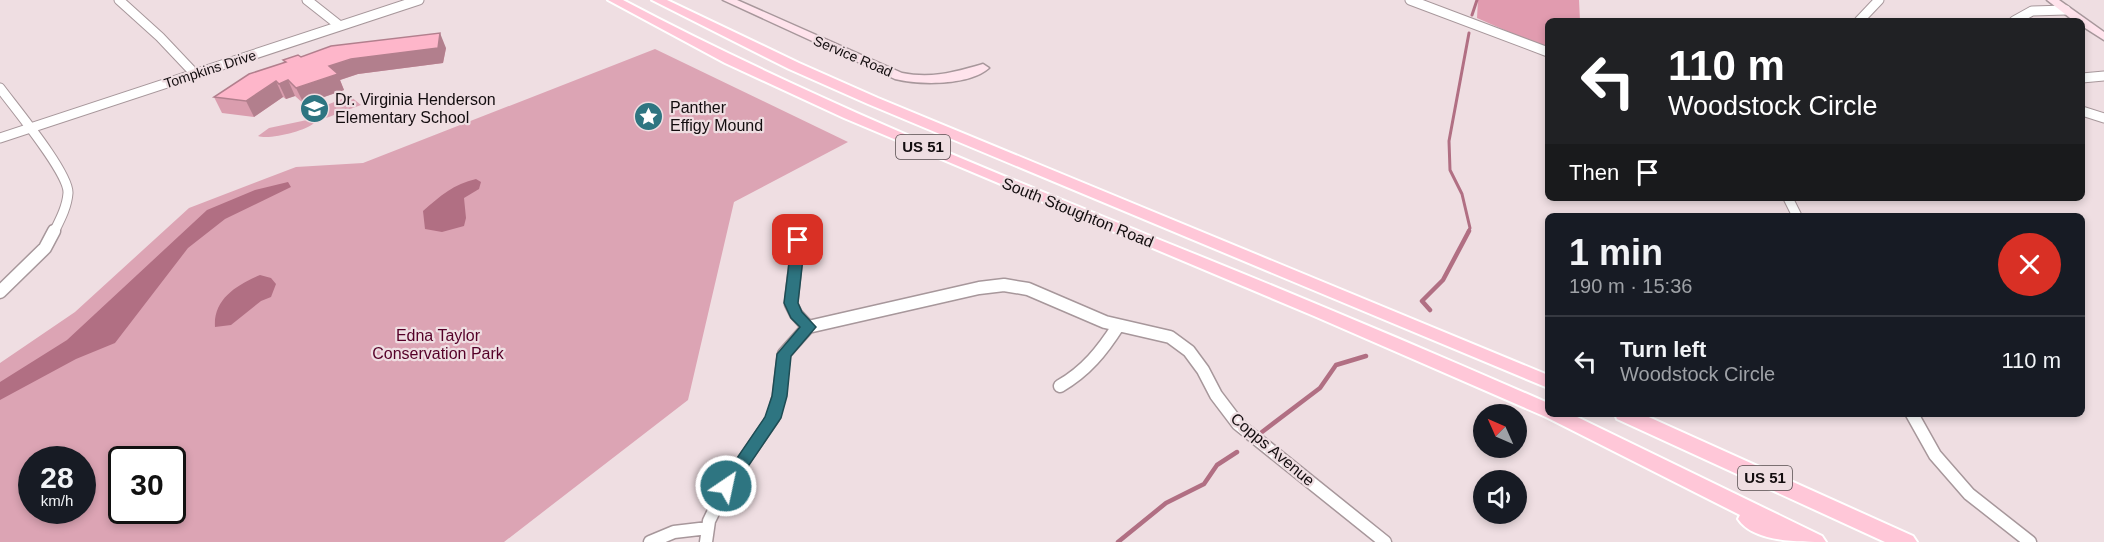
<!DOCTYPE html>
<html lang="en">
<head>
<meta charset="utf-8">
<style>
  body { margin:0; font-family:Arial,sans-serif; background:#242831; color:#f1f3f6; height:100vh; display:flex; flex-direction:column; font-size:22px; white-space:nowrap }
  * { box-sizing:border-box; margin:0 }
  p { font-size:20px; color:#9ea1a6 }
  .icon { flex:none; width:33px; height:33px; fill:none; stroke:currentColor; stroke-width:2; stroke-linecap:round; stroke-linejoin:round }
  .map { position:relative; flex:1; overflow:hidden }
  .panel { position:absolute; left:1545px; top:213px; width:540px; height:204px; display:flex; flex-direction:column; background:#171b24; border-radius:9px; box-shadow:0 3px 9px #0003 }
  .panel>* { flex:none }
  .guide { position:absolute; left:1545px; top:18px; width:540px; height:183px; border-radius:9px; box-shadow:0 3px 9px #0003; background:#202124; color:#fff; overflow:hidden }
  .needle { width:39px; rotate:315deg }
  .tools { position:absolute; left:1473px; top:404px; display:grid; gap:12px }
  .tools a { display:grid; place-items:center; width:54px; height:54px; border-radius:50%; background:#171b24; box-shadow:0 3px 9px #0003; font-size:30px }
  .speed { position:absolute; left:18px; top:446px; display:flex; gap:12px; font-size:30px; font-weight:700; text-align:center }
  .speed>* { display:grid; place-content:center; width:78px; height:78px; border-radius:50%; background:#171b24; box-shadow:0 3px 9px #0003; line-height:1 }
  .speed small { font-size:15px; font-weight:400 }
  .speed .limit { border:3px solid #111; border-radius:9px; background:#fff; color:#111 }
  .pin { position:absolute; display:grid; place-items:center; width:51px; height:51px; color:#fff; margin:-26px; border-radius:12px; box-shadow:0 3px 9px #0006 }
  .me { position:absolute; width:66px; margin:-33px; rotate:34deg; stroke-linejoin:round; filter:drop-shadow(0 0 4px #0008) }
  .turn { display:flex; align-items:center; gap:21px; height:126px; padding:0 24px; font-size:27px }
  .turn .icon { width:78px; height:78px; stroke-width:2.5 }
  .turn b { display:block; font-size:42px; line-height:51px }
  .then { display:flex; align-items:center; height:57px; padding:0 24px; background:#0003; gap:12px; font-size:22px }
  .round { display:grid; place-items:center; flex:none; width:63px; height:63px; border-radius:32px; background:#242831 }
  .head { display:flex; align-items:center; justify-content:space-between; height:102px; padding:0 24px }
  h1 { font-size:36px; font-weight:600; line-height:45px }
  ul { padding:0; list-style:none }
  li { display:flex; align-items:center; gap:18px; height:90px; padding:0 24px; border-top:2px solid #363941 }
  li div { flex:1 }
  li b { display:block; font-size:22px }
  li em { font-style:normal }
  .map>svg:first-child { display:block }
  .green { fill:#dca4b4; fill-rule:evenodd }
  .forest { fill:#e19baf }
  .water { fill:#b16f83 }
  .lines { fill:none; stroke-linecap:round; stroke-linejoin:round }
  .stream-far1 { stroke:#b16f83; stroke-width:3 }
  .stream { stroke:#b16f83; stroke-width:4.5 }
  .street-far1-casing { stroke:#a7979b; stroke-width:11 }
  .street-casing { stroke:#a7979b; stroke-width:15 }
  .secondary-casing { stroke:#a7979b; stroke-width:3 }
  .primary-casing { stroke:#fff; stroke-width:4 }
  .street-far1 { stroke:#fff; stroke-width:9 }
  .street { stroke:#fff; stroke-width:12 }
  .secondary { fill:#ffe3ec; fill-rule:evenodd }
  .primary { fill:#ffc7d8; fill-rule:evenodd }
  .wall { fill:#da9dae }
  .shaded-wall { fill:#b27f8d }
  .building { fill:#feb6ca; stroke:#b27f8d; stroke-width:1.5 }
  .route { fill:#2e7581; stroke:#1e4c54; stroke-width:1.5 }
  .labels { text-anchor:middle; stroke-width:4.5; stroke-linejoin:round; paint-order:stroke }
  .far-street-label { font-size:14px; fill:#130d0f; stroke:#efdee2 }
  .shield { fill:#efdee2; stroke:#554c4e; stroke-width:1.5 }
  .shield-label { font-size:15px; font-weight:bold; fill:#130d0f }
  .poi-label { font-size:16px; fill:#130d0f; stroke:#efdee2; text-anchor:start }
  .street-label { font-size:16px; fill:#130d0f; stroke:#efdee2 }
  .park-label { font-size:16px; fill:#550028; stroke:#efdee2 }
</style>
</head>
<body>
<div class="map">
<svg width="2104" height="542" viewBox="0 0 2104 542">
  <rect width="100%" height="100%" fill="#efdee2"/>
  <path class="green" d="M 655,49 L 848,142 L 734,202 L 688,400 L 504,542 L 0,542 L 0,363 L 75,312 L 189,208 L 296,167 L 363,163 ZM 32,459 L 82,459 L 82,510 L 32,510 ZM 122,459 L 172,459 L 172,510 L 122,510 Z
    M 350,96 L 361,105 L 326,118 L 316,109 Z
    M 307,120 L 314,123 C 306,131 269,140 258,136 L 269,128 Z"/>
  <path class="forest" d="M 1478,0 L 1579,0 L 1580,21 L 1548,21 L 1548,49 L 1477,18 Z"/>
  <path class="water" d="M 476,179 L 481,182 L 479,189 L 464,198 L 466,218 L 464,226 L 442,232 L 425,229 L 423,211 C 440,196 454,184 476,179 Z
    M 288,182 L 291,187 L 225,219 L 188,248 L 115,343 L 76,359 L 0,400 L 0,382 L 67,340 L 207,210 L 255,190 Z
    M 260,275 L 271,278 L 276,284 L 271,297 L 261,301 L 231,325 L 215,327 C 213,299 237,285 260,275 Z"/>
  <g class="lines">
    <path class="stream-far1" d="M 1472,15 L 1477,0
      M 1468,232 L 1470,228 L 1462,194 L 1450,170 L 1449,141 L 1469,33"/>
    <path class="stream" d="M 1430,310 L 1422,301 L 1443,280 L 1469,231
      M 1262,432 L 1320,388 L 1336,365 L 1366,356
      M 1118,542 L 1166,503 L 1204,484 L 1217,465 L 1237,452"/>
    <defs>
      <path id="street-far1" d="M 119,0 L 160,37 L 195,74
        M 307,0 L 340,26
        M 1410,0 L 1548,52
        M 1859,21 L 1879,0
        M 2014,21 L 2032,11 L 2066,10
        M 2082,78 L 2104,76
        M 0,88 C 14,107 69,173 68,193 C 67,207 60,220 54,232
        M 2082,111 L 2104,118
        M 0,138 L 419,0
        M 1788,198 L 1797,216"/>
      <path id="street" d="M 798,240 L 791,304 L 796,314 L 808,327
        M 0,292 L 45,248 L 54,231
        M 1060,386 C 1086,371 1102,351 1118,326
        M 1912,414 L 1935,455 L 1969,494 L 2030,542
        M 650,542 L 674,532 L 708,528
        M 706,542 L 709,521 L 726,486 L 773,418 L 779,396 L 784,354 L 808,327 L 979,288 L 1004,285 L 1028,289 L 1105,322 L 1170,337 L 1189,351 L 1203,370 L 1216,395 L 1238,424 L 1385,542"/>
      <path id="secondary" d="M 723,0 L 737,0 L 902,73 C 932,79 955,72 983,64 L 989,68 C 969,86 919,85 895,79 Z
        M 2047,0 L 2059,0 L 2104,32 L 2104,40 L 2082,26 L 2082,21 L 2074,21 Z"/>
      <path id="primary" d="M 608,0 L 623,0 C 795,91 975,165 1155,238 C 1287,291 1418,346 1548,403 L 1548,414 L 1571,414 L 1822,536 L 1826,542 C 1798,542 1753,542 1738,519 L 1740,515 L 1546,417 L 1314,316 L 844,118 L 725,63 Z
        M 652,0 L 667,0 L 799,63 L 878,98 L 1548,375 L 1548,388 L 868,104 L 789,69 Z
        M 1615,414 L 1642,414 L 1913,536 L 1917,542 L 1885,542 L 1617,419 Z"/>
    </defs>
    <use href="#street-far1" class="street-far1-casing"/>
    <use href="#street" class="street-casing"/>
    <use href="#secondary" class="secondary-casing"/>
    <use href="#primary" class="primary-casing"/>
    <use href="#street-far1" class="street-far1"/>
    <use href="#street" class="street"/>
    <use href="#secondary" class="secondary"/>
    <use href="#primary" class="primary"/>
  </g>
  <path class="wall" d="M 446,48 L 443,63 L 358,74 L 340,80 L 344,90 L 304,104 L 295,96 L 286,99 L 283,97 L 254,117 L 222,113 L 214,97 L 284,62 L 283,60 L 301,57 Z"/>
  <path class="shaded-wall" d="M 440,33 L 446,48 L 443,63 L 358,74 L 340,80 L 344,90 L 304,104 L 296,88 L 329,66 Z
    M 288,80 L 295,96 L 286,99 L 279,84 Z
    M 276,81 L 283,97 L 254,117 L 246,101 Z"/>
  <path class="building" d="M 440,33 L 438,48 L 351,59 L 329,66 L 338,74 L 296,88 L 288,80 L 279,84 L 276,81 L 246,101 L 214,97 L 249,74 L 286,62 L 283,60 L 298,55 L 301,57 L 331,46 Z"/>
  <path class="route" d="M 798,236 L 805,240 L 798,303 L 802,312 L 816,327 L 791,356 L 787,396 L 781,418 L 732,490 L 726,492 L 720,490 L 718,486 L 765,417 L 772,396 L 777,354 L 800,327 L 791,318 L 784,303 L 792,240 Z"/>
  <defs>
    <symbol id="school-disc" viewBox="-11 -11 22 22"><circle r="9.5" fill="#2e7581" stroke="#efdee2"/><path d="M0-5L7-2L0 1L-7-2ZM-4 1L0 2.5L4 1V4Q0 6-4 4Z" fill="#fff"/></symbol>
    <symbol id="sight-disc" viewBox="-11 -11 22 22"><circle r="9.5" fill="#2e7581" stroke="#efdee2"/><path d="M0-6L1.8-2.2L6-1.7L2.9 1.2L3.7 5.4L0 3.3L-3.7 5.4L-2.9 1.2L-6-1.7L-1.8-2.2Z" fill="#fff"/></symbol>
  </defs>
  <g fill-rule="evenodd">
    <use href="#school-disc" x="298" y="92" width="33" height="33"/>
    <use href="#sight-disc" x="632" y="100" width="33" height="33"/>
  </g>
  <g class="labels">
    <g class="far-street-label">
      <text transform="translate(853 56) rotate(23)" y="5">Service Road</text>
      <text transform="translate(210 69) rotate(-18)" y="5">Tompkins Drive</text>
    </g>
    <g class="shield">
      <rect x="896" y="135" width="54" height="24" rx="4.5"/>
      <rect x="1738" y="466" width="54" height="24" rx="4.5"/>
    </g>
    <g class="shield-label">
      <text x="923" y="152">US 51</text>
      <text x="1765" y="483">US 51</text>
    </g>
    <g class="poi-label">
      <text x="335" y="105">Dr. Virginia Henderson<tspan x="335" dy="18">Elementary School</tspan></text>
      <text x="670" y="113">Panther<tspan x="670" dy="18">Effigy Mound</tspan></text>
    </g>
    <g class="street-label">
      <text transform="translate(1078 212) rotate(22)" y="6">South Stoughton Road</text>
      <text transform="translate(1273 449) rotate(40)" y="6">Copps Avenue</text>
    </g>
    <g class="park-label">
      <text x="438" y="341">Edna Taylor<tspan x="438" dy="18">Conservation Park</tspan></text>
    </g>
  </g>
</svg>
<div class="tools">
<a><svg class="needle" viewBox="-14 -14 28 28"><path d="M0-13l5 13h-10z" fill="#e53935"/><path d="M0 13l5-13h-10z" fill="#9ea1a6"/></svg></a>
<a><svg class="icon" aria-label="sound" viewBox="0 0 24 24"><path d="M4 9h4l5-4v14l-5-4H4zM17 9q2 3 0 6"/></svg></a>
</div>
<div class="speed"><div>28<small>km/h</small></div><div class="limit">30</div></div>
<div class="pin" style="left:798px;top:240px;background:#d93025"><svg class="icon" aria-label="arrive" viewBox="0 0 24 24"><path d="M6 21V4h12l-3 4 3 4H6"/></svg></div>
<svg class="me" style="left:726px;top:486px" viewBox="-20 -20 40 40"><circle r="17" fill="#2e7581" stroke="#fff" stroke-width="3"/><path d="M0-11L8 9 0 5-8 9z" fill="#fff"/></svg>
<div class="guide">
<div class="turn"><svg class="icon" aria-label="left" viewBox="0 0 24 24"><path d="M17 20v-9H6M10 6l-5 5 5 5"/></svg><div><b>110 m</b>Woodstock Circle</div></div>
<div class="then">Then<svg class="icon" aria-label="arrive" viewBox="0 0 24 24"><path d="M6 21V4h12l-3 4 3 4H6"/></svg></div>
</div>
<section class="panel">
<div class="head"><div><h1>1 min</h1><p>190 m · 15:36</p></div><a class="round" style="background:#d93025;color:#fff"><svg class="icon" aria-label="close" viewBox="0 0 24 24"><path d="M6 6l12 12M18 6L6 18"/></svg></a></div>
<ul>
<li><svg class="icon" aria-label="left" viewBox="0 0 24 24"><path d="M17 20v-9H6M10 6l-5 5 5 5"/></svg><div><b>Turn left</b><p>Woodstock Circle</p></div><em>110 m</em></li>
</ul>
</section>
</div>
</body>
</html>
